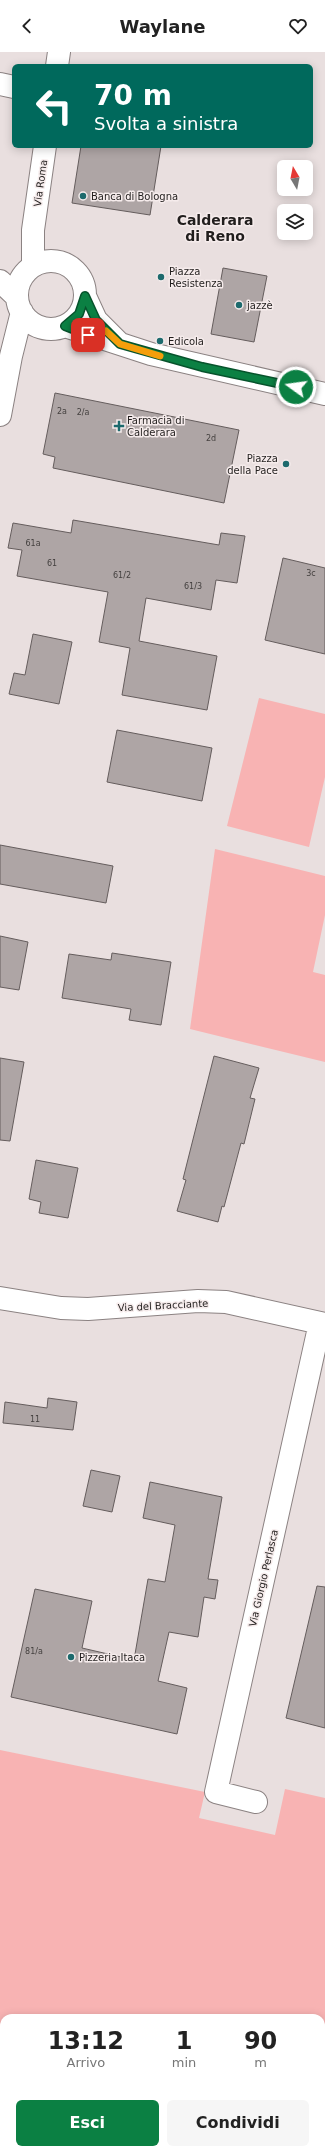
<!DOCTYPE html>
<html lang="it">
<head>
<meta charset="utf-8">
<style>
  body { margin:0; font-family:"DejaVu Sans",sans-serif; background:#f6f6f6; color:#222; height:100vh; display:flex; flex-direction:column; font-size:15px; white-space:nowrap }
  * { box-sizing:border-box; margin:0 }
  p { font-size:13px; color:#767676 }
  .icon { flex:none; width:22px; height:22px; fill:none; stroke:currentColor; stroke-width:2; stroke-linecap:round; stroke-linejoin:round }
  .map { position:relative; flex:1; overflow:hidden }
  .panel { position:absolute; left:0px; top:1962px; width:325px; height:140px; display:flex; flex-direction:column; background:#fff; border-radius:12px 12px 0 0; box-shadow:0 2px 10px #0003 }
  .panel>* { flex:none }
  .top-card { position:absolute; left:12px; top:12px; width:301px; height:84px; border-radius:6px; box-shadow:0 2px 10px #0003; background:#00695c; color:#fff; overflow:hidden }
  .needle { width:26px; rotate:350deg }
  .buttons { position:absolute; left:277px; top:108px; display:grid; gap:8px }
  .buttons a { display:grid; place-items:center; width:36px; height:36px; border-radius:6px; background:#fff; box-shadow:0 2px 10px #0003; font-size:20px }
  .pin { position:absolute; display:grid; place-items:center; width:34px; height:34px; color:#fff; margin:-17px; border-radius:8px; box-shadow:0 2px 6px #0006 }
  .me { position:absolute; width:44px; margin:-22px; rotate:284deg; stroke-linejoin:round; filter:drop-shadow(0 0 3px #0008) }
  .turn { display:flex; align-items:center; gap:14px; height:84px; padding:0 16px; font-size:18px }
  .turn .icon { width:52px; height:52px; stroke-width:2.5 }
  .turn b { display:block; font-size:28px; line-height:34px }
  .eta { display:flex; justify-content:space-evenly; align-items:center; height:68px; text-align:center }
  .eta b { font-size:24px; font-weight:700; line-height:28px }
  .action { display:flex; gap:8px; margin-top:auto; padding:8px 16px }
  .action a { flex:1; height:46px; border-radius:6px; background:#0b8043; color:#fff; font-size:16px; font-weight:700; line-height:46px; text-align:center }
  .action a+a { background:#f6f6f6; color:#222 }
  header { display:flex; justify-content:space-between; align-items:center; height:52px; padding:0 16px; background:#fff; font-size:18px; font-weight:700 }
  .map>svg:first-child { display:block }
  .green { fill:#f8b3b3 }
  .building { fill:#aea5a5; stroke:#655d5d }
  .lines { fill:none; stroke-linecap:round; stroke-linejoin:round }
  .minor-casing { stroke:#8b8282; stroke-width:24 }
  .minor { stroke:#fff; stroke-width:22 }
  .route-casing { stroke:#07532c; stroke-width:10 }
  .route { stroke:#0b8043; stroke-width:7 }
  .slow { stroke:#f59e0b; stroke-width:7 }
  .poi-dot { fill:#1d6a6d; stroke:#f6ecec; stroke-width:1.5 }
  .labels { text-anchor:middle; stroke-width:3; stroke-linejoin:round; paint-order:stroke }
  .number-label { font-size:8px; fill:#44403f }
  .street-label { font-size:10px; fill:#211e1d; stroke:#f6ecec }
  .poi-label { font-size:10px; fill:#211e1d; stroke:#f6ecec; text-anchor:start }
  .district-label { font-size:14px; font-weight:bold; fill:#211e1d; stroke:#f6ecec }
</style>
</head>
<body>
<header><svg class="icon" aria-label="back" viewBox="0 0 24 24"><path d="M15 5l-7 7 7 7"/></svg>Waylane<svg class="icon" aria-label="heart" viewBox="0 0 24 24"><path d="M12 20l-8-8c-3-5 5-10 8-4 3-6 11-1 8 4z"/></svg></header>
<div class="map">
<svg width="325" height="2102" viewBox="0 0 325 2102">
  <rect width="100%" height="100%" fill="#e9dfdf"/>
  <path class="green" d="M 259,646 L 325,662 L 325,725 L 309,795 L 227,774 Z
    M 215,797 L 325,824 L 325,863 L 313,920 L 325,923 L 325,1010 L 190,977 Z
    M 0,1698 L 205,1740 L 199,1766 L 275,1783 L 285,1737 L 325,1746 L 325,2102 L 110,2102 L 93,2098 L 321,2098 L 321,1966 L 4,1966 L 4,2077 L 0,2076 Z"/>
  <path class="building" d="M 81,94 L 161,94 L 150,163 L 72,151 Z
    M 223,216 L 267,224 L 254,290 L 211,282 Z
    M 55,341 L 239,378 L 224,451 L 53,416 L 55,405 L 43,402 Z
    M 73,468 L 219,493 L 221,481 L 245,484 L 237,531 L 216,528 L 211,558 L 146,546 L 139,589 L 217,604 L 207,658 L 122,643 L 130,596 L 99,590 L 108,540 L 17,524 L 22,498 L 8,496 L 13,471 L 71,481 Z
    M 283,506 L 325,516 L 325,602 L 265,588 Z
    M 33,582 L 72,590 L 59,652 L 9,642 L 14,621 L 25,623 Z
    M 117,678 L 212,696 L 202,749 L 107,730 Z
    M 0,793 L 113,814 L 106,851 L 0,832 Z
    M 0,884 L 28,890 L 19,938 L 0,935 Z
    M 112,901 L 171,910 L 161,973 L 129,968 L 131,957 L 62,946 L 69,902 L 111,908 Z
    M 214,1004 L 259,1016 L 250,1046 L 255,1047 L 244,1092 L 241,1091 L 224,1155 L 222,1154 L 218,1170 L 177,1159 L 186,1128 L 183,1127 Z
    M 0,1006 L 24,1010 L 10,1089 L 0,1088 Z
    M 36,1108 L 78,1116 L 68,1166 L 39,1161 L 41,1150 L 29,1147 Z
    M 48,1346 L 77,1350 L 73,1378 L 3,1371 L 5,1350 L 47,1356 Z
    M 91,1418 L 120,1424 L 112,1460 L 83,1454 Z
    M 150,1430 L 222,1445 L 208,1527 L 218,1528 L 215,1547 L 204,1545 L 198,1585 L 169,1580 L 158,1629 L 187,1636 L 177,1682 L 11,1645 L 35,1537 L 92,1549 L 82,1596 L 134,1608 L 148,1527 L 165,1530 L 175,1473 L 143,1466 Z
    M 317,1534 L 325,1535 L 325,1676 L 286,1666 Z"/>
  <g class="lines">
    <defs>
      <path id="minor" d="M 57,14 L 59,0
        M 0,32 L 14,35
        M17 243a34 34 0 1 1 68 0a34 34 0 1 1-68 0Z
        M 33,214 L 33,178 L 45,94
        M 0,229 L 17,245
        M 85,244 L 96,268 L 119,291
        M 65,274 L 151,302 L 325,342
        M 0,363 L 11,304 L 22,260
        M 0,1246 L 61,1256 L 88,1257 L 198,1249 L 226,1250 L 325,1272
        M 256,1750 L 216,1740 L 320,1271"/>
    </defs>
    <use href="#minor" class="minor-casing"/>
    <use href="#minor" class="minor"/>
  </g>
  <g class="lines">
    <defs>
      <path id="route" d="M 88,283 L 65,274 L 79,262 L 85,244 L 96,268 L 120,292 L 202,315 L 296,335"/>
    </defs>
    <use href="#route" class="route-casing"/>
    <use href="#route" class="route"/>
    <path class="slow" d="M 106,279 L 120,292 L 160,304"/>
  </g>
  <g class="poi-dot">
    <circle cx="83" cy="144" r="4"/>
    <circle cx="161" cy="225" r="4"/>
    <circle cx="239" cy="253" r="4"/>
    <circle cx="160" cy="289" r="4"/>
    <path d="M117 368h4v4h4v4h-4v4h-4v-4h-4v-4h4z"/>
    <circle cx="286" cy="412" r="4"/>
    <circle cx="71" cy="1605" r="4"/>
  </g>
  <g class="labels">
    <g class="number-label">
      <text x="62" y="362">2a</text>
      <text x="83" y="363">2/a</text>
      <text x="211" y="389">2d</text>
      <text x="33" y="494">61a</text>
      <text x="52" y="514">61</text>
      <text x="311" y="524">3c</text>
      <text x="122" y="526">61/2</text>
      <text x="193" y="537">61/3</text>
      <text x="35" y="1370">11</text>
      <text x="34" y="1602">81/a</text>
    </g>
    <g class="street-label">
      <text transform="translate(40 131) rotate(-82)" y="4">Via Roma</text>
      <text transform="translate(163 1253) rotate(-3)" y="4">Via del Bracciante</text>
      <text transform="translate(263 1526) rotate(-77)" y="4">Via Giorgio Perlasca</text>
    </g>
    <g class="poi-label">
      <text x="91" y="148">Banca di Bologna</text>
      <text x="169" y="223">Piazza<tspan x="169" dy="12">Resistenza</tspan></text>
      <text x="247" y="257">jazzè</text>
      <text x="168" y="293">Edicola</text>
      <text x="127" y="372">Farmacia di<tspan x="127" dy="12">Calderara</tspan></text>
      <text x="278" y="410" text-anchor="end">Piazza<tspan x="278" dy="12">della Pace</tspan></text>
      <text x="79" y="1609">Pizzeria Itaca</text>
    </g>
    <g class="district-label">
      <text x="215" y="173">Calderara<tspan x="215" dy="16">di Reno</tspan></text>
    </g>
  </g>
</svg>
<div class="buttons">
<a><svg class="needle" viewBox="-14 -14 28 28"><path d="M0-13l5 13h-10z" fill="#e53935"/><path d="M0 13l5-13h-10z" fill="#767676"/></svg></a>
<a><svg class="icon" aria-label="layers" viewBox="0 0 24 24"><path d="M12 4l9 5-9 5-9-5zM3 14l9 5 9-5"/></svg></a>
</div>
<div class="pin" style="left:88px;top:283px;background:#d93025"><svg class="icon" aria-label="arrive" viewBox="0 0 24 24"><path d="M6 21V4h12l-3 4 3 4H6"/></svg></div>
<svg class="me" style="left:296px;top:335px" viewBox="-20 -20 40 40"><circle r="17" fill="#0b8043" stroke="#fff" stroke-width="3"/><path d="M0-11L8 9 0 5-8 9z" fill="#fff"/></svg>
<div class="top-card">
<div class="turn"><svg class="icon" aria-label="left" viewBox="0 0 24 24"><path d="M17 20v-9H6M10 6l-5 5 5 5"/></svg><div><b>70 m</b>Svolta a sinistra</div></div>
</div>
<section class="panel">
<div class="eta">
<div><b>13:12</b><p>Arrivo</p></div>
<div><b>1</b><p>min</p></div>
<div><b>90</b><p>m</p></div>
</div>
<div class="action"><a>Esci</a><a>Condividi</a></div>
</section>
</div>
</body>
</html>
